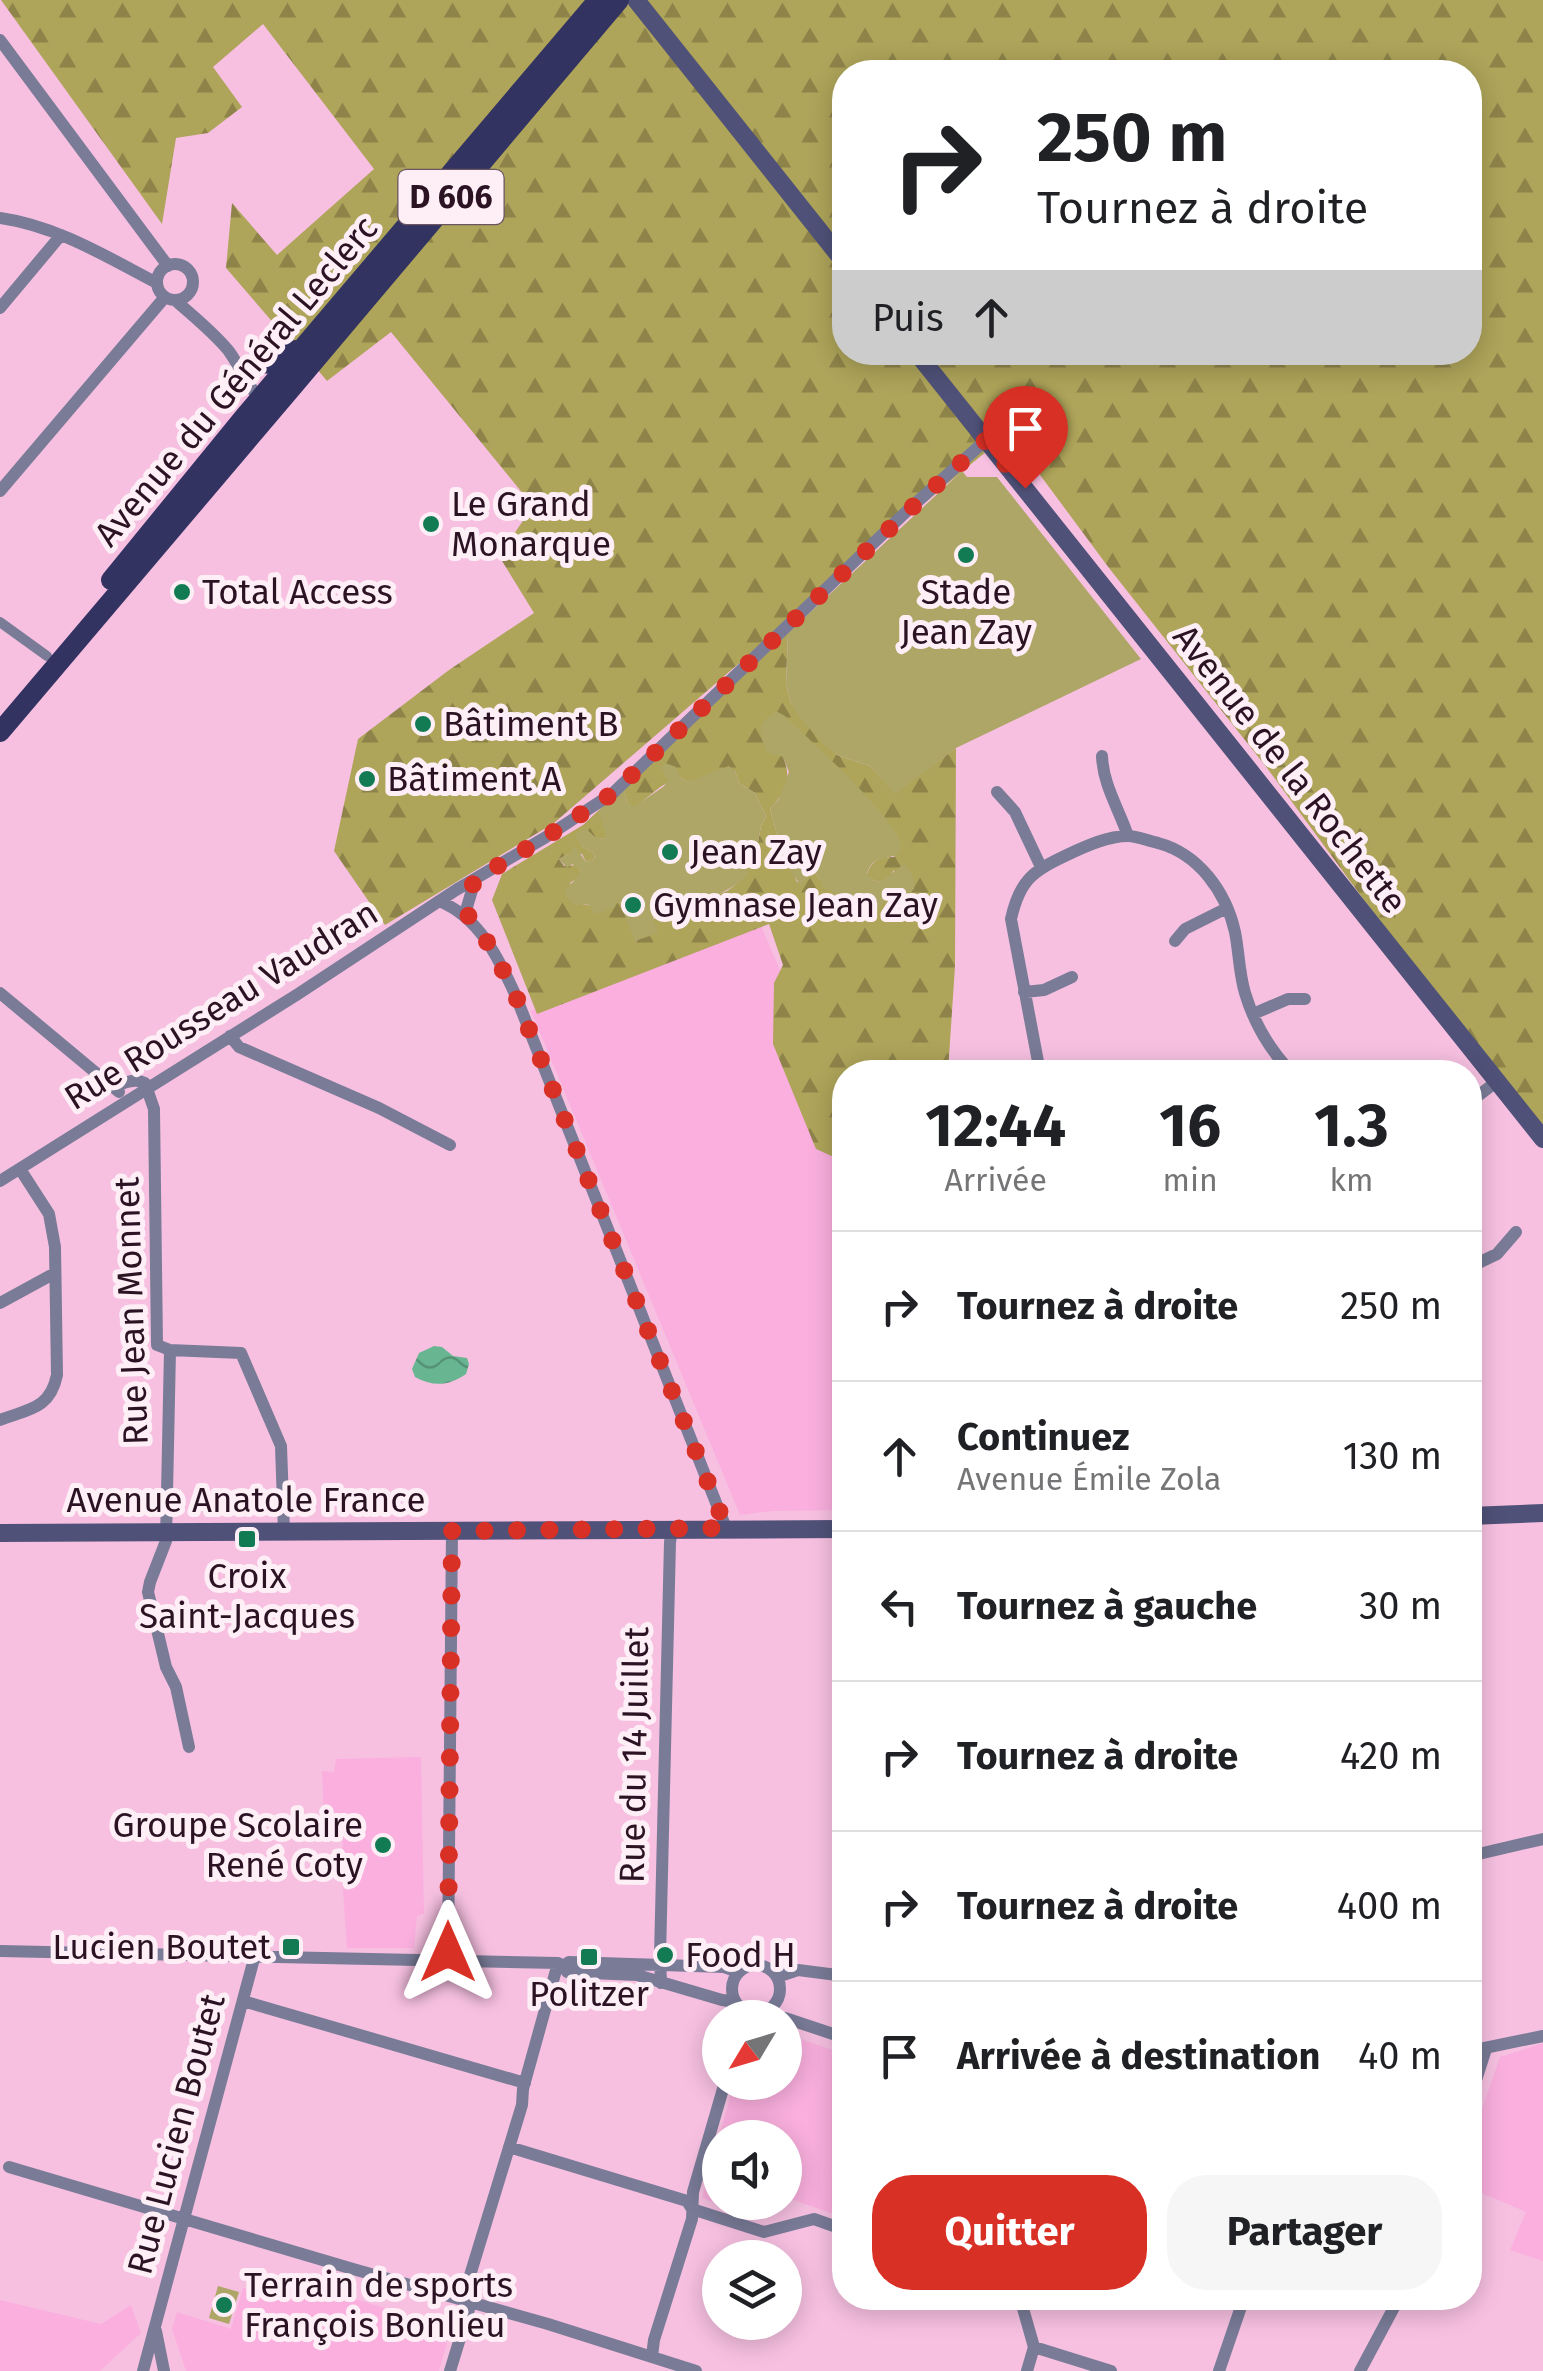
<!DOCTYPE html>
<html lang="fr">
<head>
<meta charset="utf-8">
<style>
  body { margin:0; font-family:"Fira Sans",sans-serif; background:#f6f6f6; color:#202124; height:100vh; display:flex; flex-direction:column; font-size:38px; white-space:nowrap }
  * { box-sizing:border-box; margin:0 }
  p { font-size:32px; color:#757577 }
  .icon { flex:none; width:55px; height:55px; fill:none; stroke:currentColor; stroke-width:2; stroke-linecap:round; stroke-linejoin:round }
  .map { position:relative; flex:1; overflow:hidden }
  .sheet { position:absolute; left:832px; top:1060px; width:650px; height:1250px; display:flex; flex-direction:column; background:#fff; border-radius:40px; box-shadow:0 5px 25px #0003 }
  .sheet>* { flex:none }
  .banner { position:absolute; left:832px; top:60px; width:650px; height:305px; border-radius:40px; box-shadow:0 5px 25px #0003; background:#fff; color:#202124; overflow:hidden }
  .needle { width:65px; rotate:232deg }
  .fabs { position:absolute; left:702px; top:2000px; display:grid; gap:20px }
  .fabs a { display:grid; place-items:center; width:100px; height:100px; border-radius:50%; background:#fff; box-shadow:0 5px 25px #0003; font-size:50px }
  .pin { position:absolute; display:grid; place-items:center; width:85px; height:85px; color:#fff; margin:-102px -42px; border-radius:50% 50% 50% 0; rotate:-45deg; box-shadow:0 0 10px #0007 }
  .pin .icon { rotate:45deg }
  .me { position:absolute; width:110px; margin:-55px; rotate:0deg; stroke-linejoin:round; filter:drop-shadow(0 0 8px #0008) }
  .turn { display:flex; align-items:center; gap:35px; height:210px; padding:0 40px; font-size:45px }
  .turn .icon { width:130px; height:130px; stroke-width:2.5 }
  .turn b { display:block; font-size:70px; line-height:85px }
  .then { display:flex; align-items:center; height:95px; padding:0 40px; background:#0003; gap:20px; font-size:38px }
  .eta { display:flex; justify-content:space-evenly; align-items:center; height:170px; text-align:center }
  .eta b { font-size:60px; font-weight:700; line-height:70px }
  .cta { display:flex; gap:20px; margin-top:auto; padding:20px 40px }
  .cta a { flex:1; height:115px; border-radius:40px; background:#d93025; color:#fff; font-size:40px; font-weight:700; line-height:115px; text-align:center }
  .cta a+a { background:#f6f6f6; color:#202124 }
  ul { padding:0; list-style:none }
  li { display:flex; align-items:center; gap:30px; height:150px; padding:0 40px; border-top:2px solid #e0e0e0 }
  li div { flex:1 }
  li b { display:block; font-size:38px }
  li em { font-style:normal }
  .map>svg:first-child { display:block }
  .built { fill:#faafde }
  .forest { fill:url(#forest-firs); fill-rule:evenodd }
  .garden { fill:#aea667 }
  .water { fill:url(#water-waves) }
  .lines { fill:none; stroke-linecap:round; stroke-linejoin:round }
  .pedestrian { stroke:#797b97; stroke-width:10 }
  .minor { stroke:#797b97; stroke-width:12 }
  .secondary { stroke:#4f5178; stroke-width:18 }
  .primary { stroke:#333362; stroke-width:20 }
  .route { stroke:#d93025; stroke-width:18; stroke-dasharray:0 32.4 }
  .poi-dot { fill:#137b54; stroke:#feeff7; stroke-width:4 }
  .labels { text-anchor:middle; stroke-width:10; stroke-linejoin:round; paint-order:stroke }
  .shield { fill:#feeff7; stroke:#6a5563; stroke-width:2.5 }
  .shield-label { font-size:32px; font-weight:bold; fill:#2b1323 }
  .street-label { font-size:35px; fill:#2b1323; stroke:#feeff7 }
  .poi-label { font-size:35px; fill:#2b1323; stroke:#feeff7; text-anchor:start }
</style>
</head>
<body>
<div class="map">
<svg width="1543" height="2371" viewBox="0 0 1543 2371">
  <defs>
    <pattern id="forest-firs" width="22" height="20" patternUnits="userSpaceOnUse" patternTransform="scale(2.5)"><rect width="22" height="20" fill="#aea45a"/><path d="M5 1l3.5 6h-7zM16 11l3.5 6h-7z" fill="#8e844a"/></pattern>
    <pattern id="water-waves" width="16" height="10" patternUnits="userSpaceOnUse" patternTransform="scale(2.5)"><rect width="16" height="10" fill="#68b691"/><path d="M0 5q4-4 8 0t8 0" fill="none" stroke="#569376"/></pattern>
  </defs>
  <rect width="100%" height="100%" fill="#f7c0e1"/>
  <path class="built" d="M 760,924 L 845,1120 L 845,1510 L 773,1511 L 740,1515 L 531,1011 Z
    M 421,1757 L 424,1914 L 417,1916 L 414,1948 L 347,1948 L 341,1861 L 344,1829 L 331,1828 L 332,1819 L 324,1818 L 322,1771 L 334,1772 L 336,1759 Z
    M 785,2034 L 845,2054 L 845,2218 L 785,2197 L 785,2138 L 720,2138 L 720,2202 L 752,2203 L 748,2214 L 702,2198 L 734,2083 L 785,2082 Z
    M 1543,2043 L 1543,2261 L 1510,2250 L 1526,2212 L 1470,2188 L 1470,2143 L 1500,2057 Z
    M 275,2275 L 435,2323 L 431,2336 L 447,2343 L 439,2371 L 186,2371 L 172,2329 L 177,2312 L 231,2329 L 243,2288 L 270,2293 Z
    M 0,2300 L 101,2324 L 131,2305 L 141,2333 L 100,2371 L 0,2371 Z"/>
  <path class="forest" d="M 1,0 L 1543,0 L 1543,1144 L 1267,768 L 1109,568 L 1009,433 L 948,483 L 554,823 L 385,925 L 334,851 L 358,739 L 449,670 L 534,613 L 499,556 L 533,506 L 391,332 L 327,381 L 306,356 L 288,340 L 226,268 L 232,203 L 277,255 L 374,169 L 263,24 L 213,67 L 242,107 L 208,133 L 176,138 L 162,224 ZM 845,72 L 1470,72 L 1470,352 L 845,352 Z
    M 788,633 L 786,684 L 791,703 L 837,755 L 870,766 L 895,793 L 956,748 L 955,966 L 948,1072 L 845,1072 L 845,1162 L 816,1149 L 773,1044 L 774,983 L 783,965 L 769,924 L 537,1014 L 492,900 L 502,874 L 583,825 ZM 783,757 L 895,857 C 880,857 871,860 867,875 L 873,880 L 880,882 L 890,876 L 894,870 L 901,894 C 886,893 880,902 870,913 L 867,901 L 862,896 L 853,899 L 820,879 L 814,872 L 809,873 L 804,880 L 797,882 L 793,873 L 778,855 L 780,845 L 770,809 C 787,791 792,779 783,757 ZM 735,771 L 739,783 L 755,793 L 766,816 L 761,826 L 757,848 L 752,847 L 750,851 L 735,857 L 741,865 L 743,879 L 727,891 L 653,919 L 636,941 L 620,902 L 592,906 L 582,904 L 570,883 L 579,877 L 581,869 L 576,865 L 564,866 L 559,859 L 569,854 L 582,854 L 586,862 L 594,859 L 595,854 L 583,847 L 576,835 L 605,839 L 624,789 L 627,802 L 634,808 C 649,797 663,782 680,777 L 687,782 Z"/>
  <path class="garden" d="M 962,471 L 967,477 L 997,477 L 1141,659 L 956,748 L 895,794 L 870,766 L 837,755 L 823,744 L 800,718 L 791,703 L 786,684 L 788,633 Z
    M 776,711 L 785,716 C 807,738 901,821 901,847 C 901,850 899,852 898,854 C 885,861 872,855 867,874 L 873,880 L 880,882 L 904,864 C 912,871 915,878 914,889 C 892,904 894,882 875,915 L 870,913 L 867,901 L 862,896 L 846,900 L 837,898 L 832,891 L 823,888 L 820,879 L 814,872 L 809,874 L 802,887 L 788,868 L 778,871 L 772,867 L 780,845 L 770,809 L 779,799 L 789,772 L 783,757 L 767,752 C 758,731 756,725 776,711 Z
    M 665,763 L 676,767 L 680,777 L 687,782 L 729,766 L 735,771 L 739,783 L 755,793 L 766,816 L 761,826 L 757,848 L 752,847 L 751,851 L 735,858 L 747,870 L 748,875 C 729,893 678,915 653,918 L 658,933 L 635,941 L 620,902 L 615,904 L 615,907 L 595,915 L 589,905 L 582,904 L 576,906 C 551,887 576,888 581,869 L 572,864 L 567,868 L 559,859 L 569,854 L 575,846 L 586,862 L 594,859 L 595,854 L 583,847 L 575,835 L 577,832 L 586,829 L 595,837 L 605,839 L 606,834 L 598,812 L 624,787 L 627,802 L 634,807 L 663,787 L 668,781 L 661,767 Z
    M 218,2286 L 239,2292 L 229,2324 L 209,2318 Z"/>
  <path class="water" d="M 434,1346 L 442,1347 L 453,1356 L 467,1358 L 469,1364 L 466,1374 C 449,1386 433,1387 415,1377 L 412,1369 L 419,1353 Z"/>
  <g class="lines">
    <path class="pedestrian" d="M 0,622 L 47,656"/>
    <path class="minor" d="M 0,40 L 168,266
      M 0,218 C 57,226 107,257 157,283
      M157 282a18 18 0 1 1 36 0a18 18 0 1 1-36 0Z
      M 175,300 C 193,316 212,331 228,350 C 241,367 247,388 265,403
      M 0,308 L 61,235
      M 0,491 L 165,297
      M 1102,756 C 1103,785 1119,809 1128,836
      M 997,792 L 1015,812 L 1041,867
      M 439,901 C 479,917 498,957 515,994 L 726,1528
      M 469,919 L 467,907 L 475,880
      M 1175,941 L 1185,929 L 1227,908
      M 1024,992 L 1044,990 L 1072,977
      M 0,993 L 119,1092
      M 1253,1014 L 1288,999 L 1305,999
      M 230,1036 L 239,1047 L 379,1108 L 450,1145
      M 1040,1072 L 1011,919 C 1020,879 1033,871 1069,854 C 1086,846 1108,836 1128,836 C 1137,836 1148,841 1158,843 C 1199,854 1226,892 1235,932 C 1239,952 1239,973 1245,993 C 1254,1023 1270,1050 1291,1072
      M 114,1088 C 124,1082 135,1078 145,1083 L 154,1109 L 157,1345 L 170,1350 L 166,1541 L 150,1582 L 148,1592 L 166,1667 L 176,1687 L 189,1747
      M 1470,1102 L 1496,1082
      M 0,1181 L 298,994 L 456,890 L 546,837 L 613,793 L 907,511 L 986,440
      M 1470,1267 L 1497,1254 L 1516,1232
      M 0,1303 L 55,1273
      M 170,1350 L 241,1353 L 281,1446 L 284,1532
      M 0,1420 C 29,1409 50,1409 57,1375 L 55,1247 L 49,1214 L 20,1169
      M 1470,1856 L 1543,1839
      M 0,1951 L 558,1963 L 563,1966 L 567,1972 L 637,1975 L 722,2000 L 735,2002
      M 448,1959 L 452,1531
      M732 1989a24 24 0 1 1 48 0a24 24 0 1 1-48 0Z
      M 563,1966 L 569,1962 L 724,1967 L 738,1972
      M 777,1977 L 798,1970 L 845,1976
      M 661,1983 L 660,1956 L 670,1542 L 672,1530
      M 243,2001 L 525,2083
      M 785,2018 L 845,2038
      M 1470,2051 L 1543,2036
      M 1470,2099 L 1486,2049
      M 509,2147 L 687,2201 L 692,2209 L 764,2232 L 814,2219 L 845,2230
      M 9,2167 L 353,2269 L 548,2324 L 696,2371
      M 1020,2298 L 1034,2347 L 1027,2371
      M 156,2331 L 164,2371
      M 1034,2347 L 1111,2371
      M 652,2356 L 654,2340 L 692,2219 L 693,2192 L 725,2082
      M 143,2371 L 255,1955
      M 450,2371 L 469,2309 L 464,2295 L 522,2105 L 523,2089 L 558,1963
      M 1219,2371 L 1244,2298
      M 1360,2371 L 1399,2298"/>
    <path class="secondary" d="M 636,0 L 845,263
      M 916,352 L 1543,1139
      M 1470,1516 L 1543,1513
      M 0,1533 L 845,1529"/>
    <path class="primary" d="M 248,365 L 272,363 L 296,350
      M 111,580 L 244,417 L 598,0
      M 0,732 C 208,489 412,244 619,0"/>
  </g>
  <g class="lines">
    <path class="route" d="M 448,1952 L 452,1531 L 726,1528 L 515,994 L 491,947 L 469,919 L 467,907 L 474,880 L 546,837 L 613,793 L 908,511 L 986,440 L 1025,488"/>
  </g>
  <g class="poi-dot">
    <circle cx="431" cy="524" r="10"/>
    <circle cx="966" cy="555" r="10"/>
    <circle cx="182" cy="592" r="10"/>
    <circle cx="423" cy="724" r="10"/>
    <circle cx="367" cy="779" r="10"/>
    <circle cx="670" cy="852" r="10"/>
    <circle cx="633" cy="905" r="10"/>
    <rect x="237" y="1529" width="20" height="20" rx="5"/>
    <circle cx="383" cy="1845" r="10"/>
    <rect x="281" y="1937" width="20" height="20" rx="5"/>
    <circle cx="665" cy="1955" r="10"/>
    <rect x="579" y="1947" width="20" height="20" rx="5"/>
    <circle cx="224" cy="2305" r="10"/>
  </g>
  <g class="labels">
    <rect class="shield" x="398.5" y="170" width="105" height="54" rx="8"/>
    <g class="shield-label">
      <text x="451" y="208">D 606</text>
    </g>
    <g class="street-label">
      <text transform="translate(236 381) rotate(-50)" y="12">Avenue du Général Leclerc</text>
      <text transform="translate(1290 769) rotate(52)" y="12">Avenue de la Rochette</text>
      <text transform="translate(221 1005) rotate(-32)" y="12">Rue Rousseau Vaudran</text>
      <text transform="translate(131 1311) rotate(-92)" y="12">Rue Jean Monnet</text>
      <text x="246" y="1512">Avenue Anatole France</text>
      <text transform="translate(634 1755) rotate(-89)" y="12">Rue du 14 Juillet</text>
      <text transform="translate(176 2134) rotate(-75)" y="12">Rue Lucien Boutet</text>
    </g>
    <g class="poi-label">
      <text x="451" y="516">Le Grand<tspan x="451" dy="40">Monarque</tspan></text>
      <text x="202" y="604">Total Access</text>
      <text x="966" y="604" text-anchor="middle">Stade<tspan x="966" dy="40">Jean Zay</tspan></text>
      <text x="443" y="736">Bâtiment B</text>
      <text x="387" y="791">Bâtiment A</text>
      <text x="690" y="864">Jean Zay</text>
      <text x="653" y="917">Gymnase Jean Zay</text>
      <text x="247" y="1588" text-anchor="middle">Croix<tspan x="247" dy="40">Saint-Jacques</tspan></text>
      <text x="363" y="1837" text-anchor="end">Groupe Scolaire<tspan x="363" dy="40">René Coty</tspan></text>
      <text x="271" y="1959" text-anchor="end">Lucien Boutet</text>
      <text x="685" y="1967">Food H</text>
      <text x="589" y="2006" text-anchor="middle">Politzer</text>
      <text x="244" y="2297">Terrain de sports<tspan x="244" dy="40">François Bonlieu</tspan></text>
    </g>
  </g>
</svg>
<div class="fabs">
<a><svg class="needle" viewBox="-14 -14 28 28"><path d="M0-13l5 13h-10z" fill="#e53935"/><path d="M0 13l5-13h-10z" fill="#757577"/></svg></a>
<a><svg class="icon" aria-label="sound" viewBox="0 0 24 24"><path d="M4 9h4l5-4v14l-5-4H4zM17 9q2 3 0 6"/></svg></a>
<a><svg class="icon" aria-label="layers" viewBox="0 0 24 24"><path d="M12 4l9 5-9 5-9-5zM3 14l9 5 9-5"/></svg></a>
</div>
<div class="pin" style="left:1025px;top:488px;background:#d93025"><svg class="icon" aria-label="arrive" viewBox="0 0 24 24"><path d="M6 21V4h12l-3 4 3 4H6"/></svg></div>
<svg class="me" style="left:448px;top:1952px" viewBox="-20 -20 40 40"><path d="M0-17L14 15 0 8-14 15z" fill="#d93025" stroke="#fff" stroke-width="4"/></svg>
<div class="banner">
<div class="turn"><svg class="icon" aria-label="right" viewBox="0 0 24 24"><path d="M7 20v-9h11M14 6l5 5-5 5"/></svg><div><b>250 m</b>Tournez à droite</div></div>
<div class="then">Puis<svg class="icon" aria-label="ahead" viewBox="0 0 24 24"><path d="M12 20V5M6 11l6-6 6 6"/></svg></div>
</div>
<section class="sheet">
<div class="eta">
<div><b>12:44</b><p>Arrivée</p></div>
<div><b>16</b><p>min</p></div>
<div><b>1.3</b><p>km</p></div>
</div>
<ul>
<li><svg class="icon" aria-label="right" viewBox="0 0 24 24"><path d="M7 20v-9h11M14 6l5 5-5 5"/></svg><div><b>Tournez à droite</b></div><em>250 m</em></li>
<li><svg class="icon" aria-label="ahead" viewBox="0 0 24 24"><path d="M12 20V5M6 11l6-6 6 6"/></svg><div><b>Continuez</b><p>Avenue Émile Zola</p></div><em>130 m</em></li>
<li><svg class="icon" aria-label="left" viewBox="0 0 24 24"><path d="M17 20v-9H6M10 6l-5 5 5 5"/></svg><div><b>Tournez à gauche</b></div><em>30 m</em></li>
<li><svg class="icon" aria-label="right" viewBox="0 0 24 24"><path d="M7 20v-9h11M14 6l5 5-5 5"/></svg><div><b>Tournez à droite</b></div><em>420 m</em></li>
<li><svg class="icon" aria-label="right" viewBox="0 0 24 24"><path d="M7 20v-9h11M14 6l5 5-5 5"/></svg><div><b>Tournez à droite</b></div><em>400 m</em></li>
<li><svg class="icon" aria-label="arrive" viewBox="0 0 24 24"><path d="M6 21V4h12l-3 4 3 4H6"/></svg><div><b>Arrivée à destination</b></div><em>40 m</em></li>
</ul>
<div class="cta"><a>Quitter</a><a>Partager</a></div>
</section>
</div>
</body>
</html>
